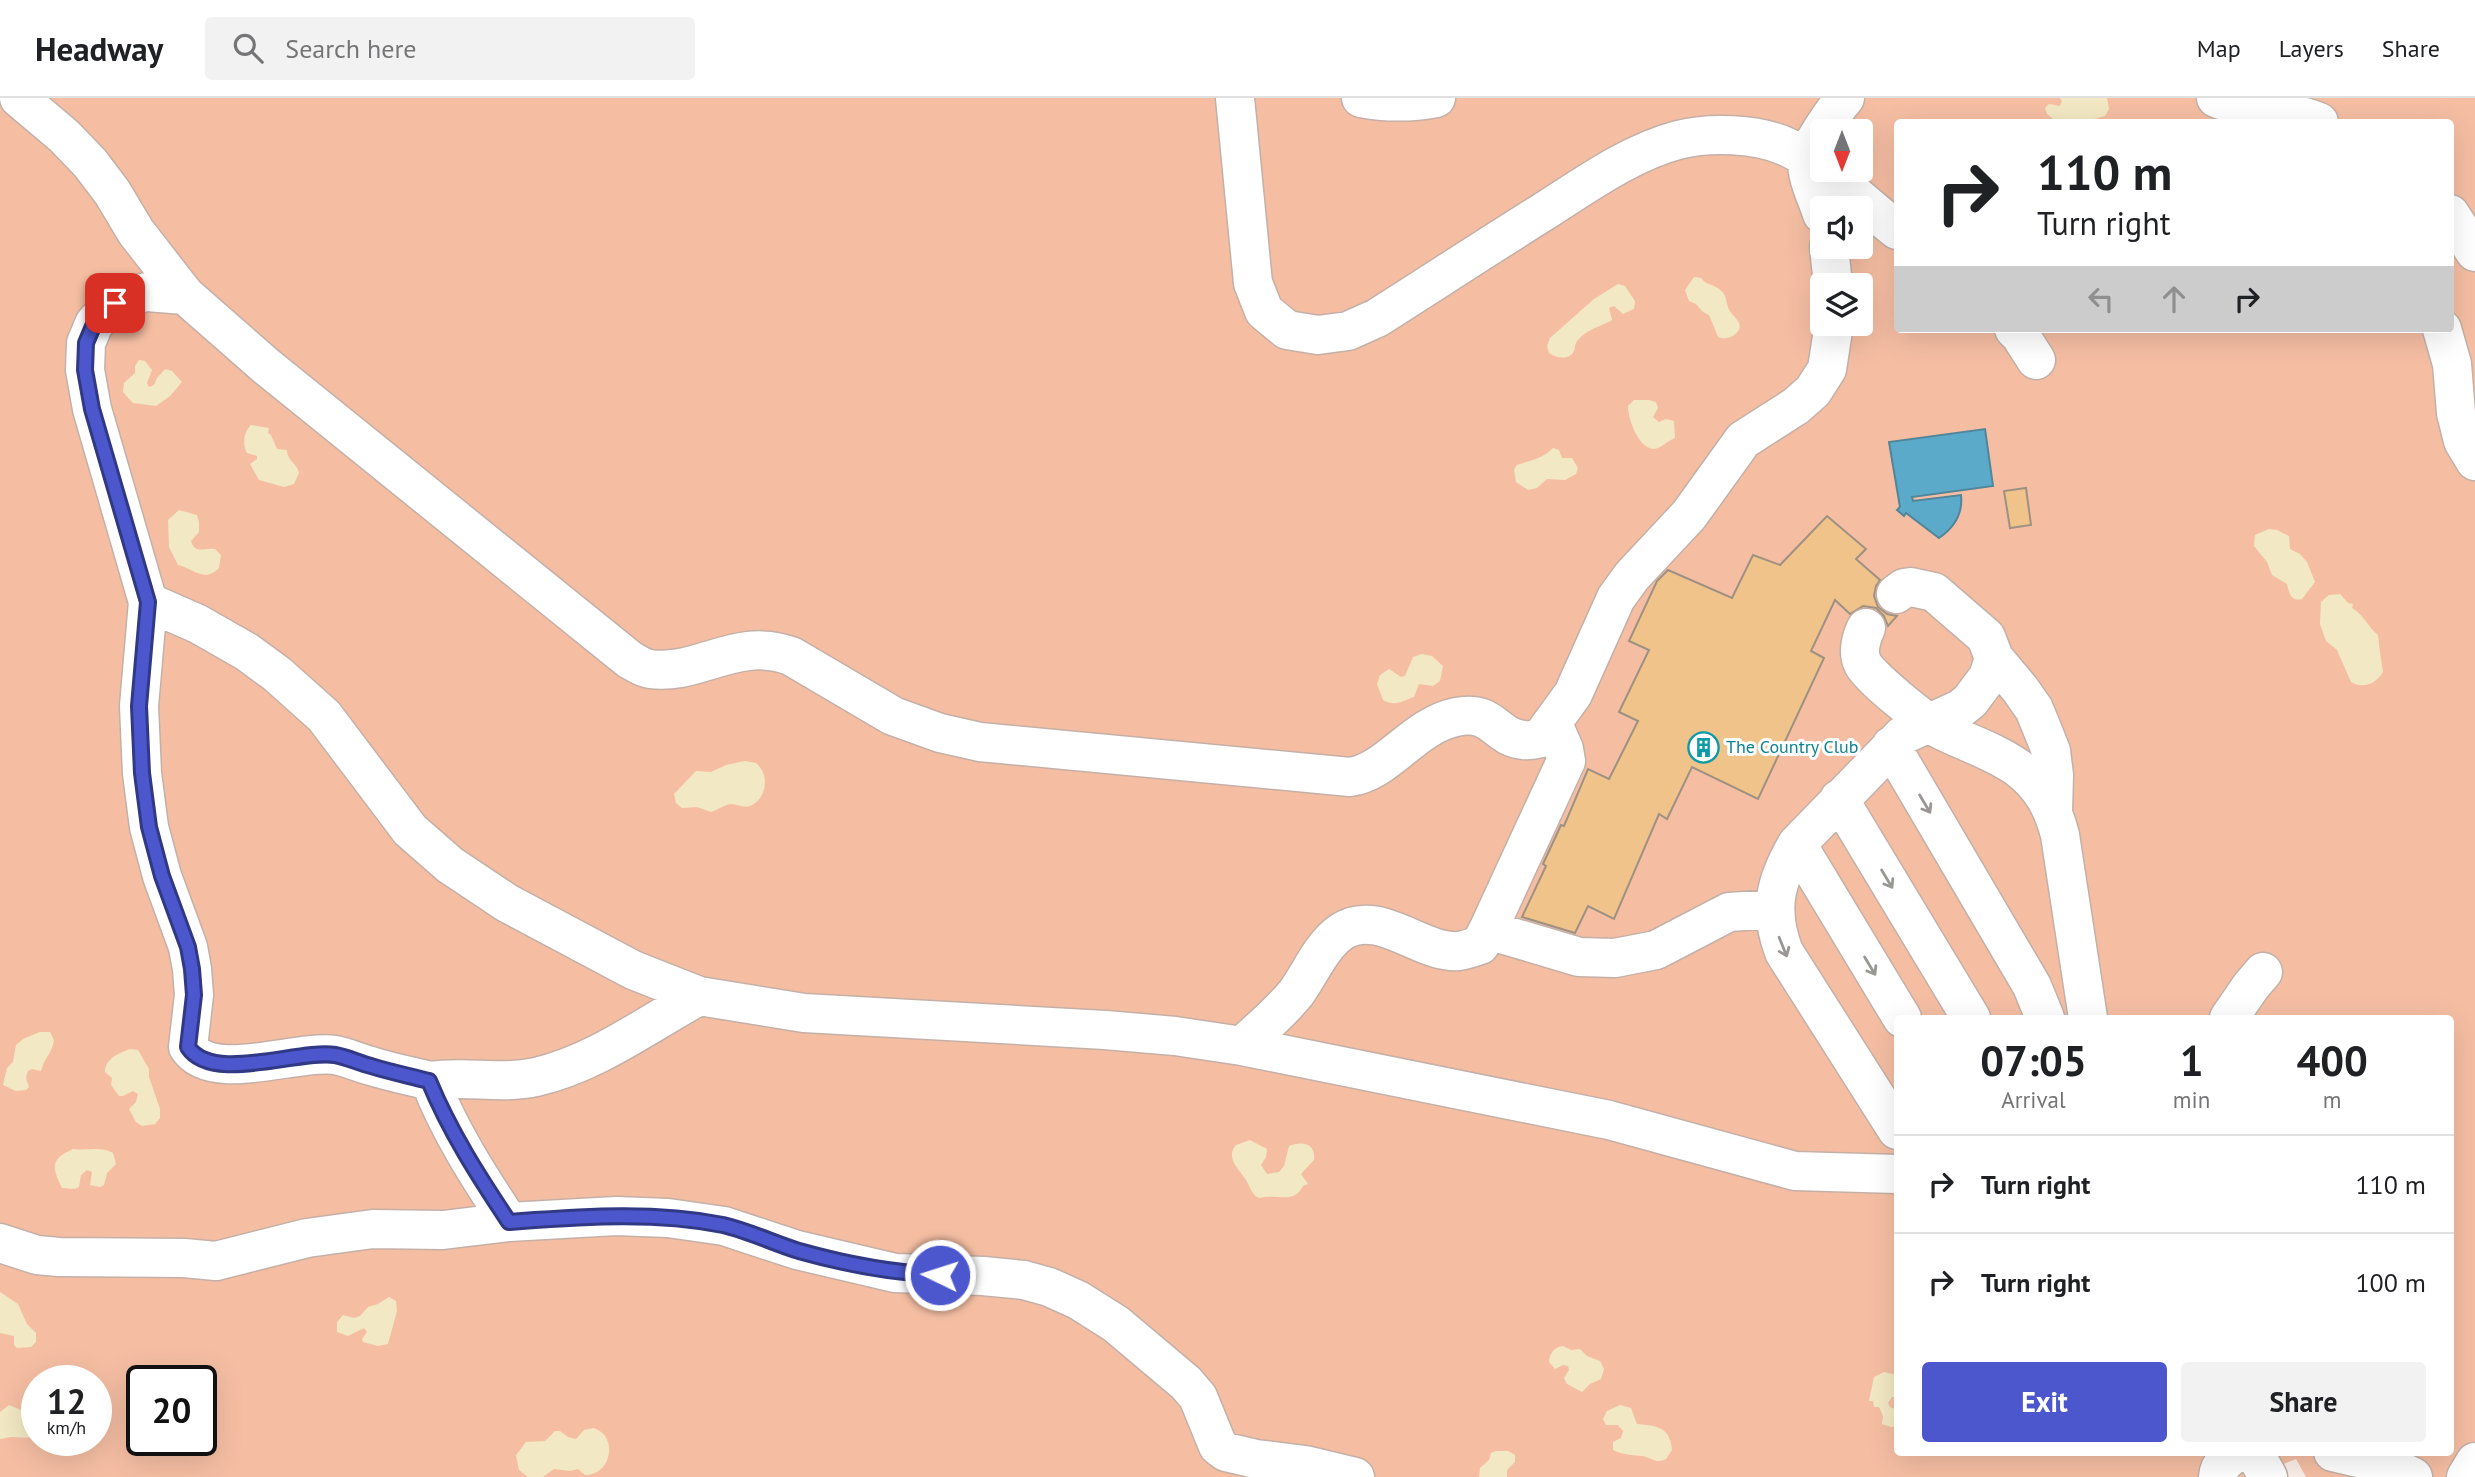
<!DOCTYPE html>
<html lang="en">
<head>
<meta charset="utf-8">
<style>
  body { margin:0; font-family:"PT Sans",sans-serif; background:#f2f2f2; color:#202124; height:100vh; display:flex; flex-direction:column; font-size:26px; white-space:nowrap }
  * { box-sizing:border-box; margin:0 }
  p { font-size:23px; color:#757577 }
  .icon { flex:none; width:38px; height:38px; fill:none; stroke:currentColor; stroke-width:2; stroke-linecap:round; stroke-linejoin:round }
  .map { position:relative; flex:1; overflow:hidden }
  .side { position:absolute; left:1894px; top:917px; width:560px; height:441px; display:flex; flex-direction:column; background:#fff; border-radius:7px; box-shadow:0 7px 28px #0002 }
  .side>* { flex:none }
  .top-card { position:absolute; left:1894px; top:21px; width:560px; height:214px; border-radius:7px; box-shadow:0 7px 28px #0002; background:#fff; color:#202124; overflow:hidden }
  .needle { width:46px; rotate:180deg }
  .fabs { position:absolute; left:1810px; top:21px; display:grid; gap:14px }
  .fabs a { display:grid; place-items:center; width:63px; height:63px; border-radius:7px; background:#fff; box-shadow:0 7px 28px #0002; font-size:35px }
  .speed { position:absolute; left:21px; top:1267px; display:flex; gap:14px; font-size:35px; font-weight:700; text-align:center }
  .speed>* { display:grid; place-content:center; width:91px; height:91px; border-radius:50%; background:#fff; box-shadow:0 7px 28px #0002; line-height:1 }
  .speed small { font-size:18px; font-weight:400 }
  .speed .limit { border:4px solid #111; border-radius:10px; background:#fff; color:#111 }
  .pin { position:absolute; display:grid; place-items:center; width:60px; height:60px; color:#fff; margin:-30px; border-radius:14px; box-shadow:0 4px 10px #0006 }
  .me { position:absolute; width:77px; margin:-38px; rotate:274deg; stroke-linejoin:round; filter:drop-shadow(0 0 5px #0008) }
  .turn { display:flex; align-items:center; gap:24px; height:147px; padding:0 28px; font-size:32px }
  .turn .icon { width:91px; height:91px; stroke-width:2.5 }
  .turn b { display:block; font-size:49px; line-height:60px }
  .lanes { display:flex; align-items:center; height:66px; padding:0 28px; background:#0003; justify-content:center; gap:35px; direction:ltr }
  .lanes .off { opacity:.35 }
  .eta { display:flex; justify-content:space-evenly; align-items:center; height:119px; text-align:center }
  .eta b { font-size:42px; font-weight:700; line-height:49px }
  .action { display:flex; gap:14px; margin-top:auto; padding:14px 28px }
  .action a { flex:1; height:80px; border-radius:7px; background:#4c57cd; color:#fff; font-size:28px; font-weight:700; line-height:80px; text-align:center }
  .action a+a { background:#f2f2f2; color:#202124 }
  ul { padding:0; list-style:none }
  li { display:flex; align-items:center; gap:21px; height:98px; padding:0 28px; border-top:2px solid #e0e0e0 }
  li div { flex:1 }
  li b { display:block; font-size:26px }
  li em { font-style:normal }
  header { display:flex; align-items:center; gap:42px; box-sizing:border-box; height:98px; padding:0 35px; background:#fff; border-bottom:2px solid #e0e0e0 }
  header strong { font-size:33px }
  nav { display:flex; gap:38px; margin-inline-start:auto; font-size:24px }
  .search { width:490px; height:63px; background:#f2f2f2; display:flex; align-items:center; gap:18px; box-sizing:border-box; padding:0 24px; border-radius:7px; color:#757577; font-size:26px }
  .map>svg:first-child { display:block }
  .green { fill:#f5bea3; fill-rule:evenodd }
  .sand { fill:#f2e8c3 }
  .water { fill:#5caaca; stroke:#51859a; stroke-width:2 }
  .building { fill:#f0c38a; stroke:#9e9181; stroke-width:2 }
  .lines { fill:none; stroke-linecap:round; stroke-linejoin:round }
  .minor-casing { stroke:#c4b0a7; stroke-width:41 }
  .minor { stroke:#fff; stroke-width:38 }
  .oneway { stroke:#9a9694 }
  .route-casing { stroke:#313985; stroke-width:18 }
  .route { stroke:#4c57cd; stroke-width:12 }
  .labels { text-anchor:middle; stroke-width:6; stroke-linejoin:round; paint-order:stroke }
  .culture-label { font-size:18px; fill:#0d838f; stroke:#fff; text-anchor:start }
</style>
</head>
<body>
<header>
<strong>Headway</strong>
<div class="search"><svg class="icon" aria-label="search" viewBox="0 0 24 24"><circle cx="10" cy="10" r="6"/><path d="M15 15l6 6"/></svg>Search here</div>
<nav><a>Map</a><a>Layers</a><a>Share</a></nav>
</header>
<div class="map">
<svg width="2475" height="1379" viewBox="0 0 2475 1379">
  <rect width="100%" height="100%" fill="#fcefe9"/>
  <path class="green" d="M 0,0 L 2475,0 L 2475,1379 L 2306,1379 L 2296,1361 L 2250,1379 L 0,1379 ZM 1897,24 L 2450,24 L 2450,231 L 1897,231 ZM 1822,33 L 1860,33 L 1860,72 L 1822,72 ZM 1822,110 L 1860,110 L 1860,149 L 1822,149 ZM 1822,187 L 1860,187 L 1860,226 L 1822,226 ZM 1897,920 L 2450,920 L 2450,1354 L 1897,1354 ZM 37,1283 L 96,1283 L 96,1342 L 37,1342 ZM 142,1283 L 201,1283 L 201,1342 L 142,1342 Z"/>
  <path class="sand" d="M 2060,0 L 2107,0 L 2109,11 L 2105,18 L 2084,24 L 2057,24 L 2047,16 L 2045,10 L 2049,6 L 2060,8 L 2062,3 Z
    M 1694,179 L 1701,180 C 1707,188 1712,185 1719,191 C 1727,197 1725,200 1728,209 C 1730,218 1749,226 1734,237 C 1728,241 1724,241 1718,239 L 1709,217 L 1703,214 L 1696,206 L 1689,203 L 1685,192 Z
    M 1618,186 L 1625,188 L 1635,203 L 1634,211 L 1623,216 L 1614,208 L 1609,210 L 1612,222 C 1600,229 1587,231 1578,242 C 1573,247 1577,252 1571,257 C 1564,262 1555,259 1549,255 L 1547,248 L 1550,240 L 1594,201 Z
    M 139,262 L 145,263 L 152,272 L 147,285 L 149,289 L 154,287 L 157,280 L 165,271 L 172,273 L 182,284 L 170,298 L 156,308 L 133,305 L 123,294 L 124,285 L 135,275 L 135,268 Z
    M 1634,302 L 1649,302 L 1656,304 L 1658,310 L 1653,319 L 1659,324 L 1666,321 L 1674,323 L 1675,340 C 1669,342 1660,351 1654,351 C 1638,350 1628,321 1628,308 Z
    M 251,327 L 269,330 L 268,335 L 271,337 L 277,351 L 287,352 C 287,363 297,365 299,375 L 294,386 L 284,389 L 259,382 L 250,366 L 257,361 L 257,358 L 247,355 C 242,346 244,333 251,327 Z
    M 1553,350 L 1559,352 L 1562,360 L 1572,360 L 1578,370 L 1576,376 L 1565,382 L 1547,381 L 1537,390 L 1528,392 L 1516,384 L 1514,372 L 1517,367 C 1532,362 1542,361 1553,350 Z
    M 179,412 L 197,417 L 199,424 L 199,434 L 191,443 C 195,457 205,449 215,451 L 221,457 L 219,470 C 204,485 195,471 178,467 L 169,449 L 168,422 Z
    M 2269,431 L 2277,432 L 2289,438 L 2290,451 L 2300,456 L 2307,464 L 2315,484 L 2302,501 C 2291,504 2289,495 2287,486 L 2272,477 L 2267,464 L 2254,448 L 2255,437 Z
    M 2340,496 L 2348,505 L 2353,506 L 2352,510 C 2364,517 2368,529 2378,537 C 2379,549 2381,561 2383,574 C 2376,586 2363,591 2351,584 L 2337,552 L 2326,543 L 2320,526 L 2321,504 L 2329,497 Z
    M 1422,556 L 1432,558 L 1443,568 L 1440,583 L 1433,588 L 1419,586 L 1414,599 C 1402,603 1396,609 1383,602 L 1377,586 L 1380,577 L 1389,571 L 1401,579 L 1405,578 L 1413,559 Z
    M 745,663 L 756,665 C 770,676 767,701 750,708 C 744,710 738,707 732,706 C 725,706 718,712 711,714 L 697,709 L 682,710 L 676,705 L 674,696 L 696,673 L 711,674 L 726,667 Z
    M 40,934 L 50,934 L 54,942 C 53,954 44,960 41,973 L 32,971 L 28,973 L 26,980 L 29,989 L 26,992 L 16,993 L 3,987 L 7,970 L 13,964 L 16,947 L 23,941 Z
    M 130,951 L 138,952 L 149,971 L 149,979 L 160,1011 L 160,1020 L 155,1026 L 142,1028 L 136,1024 L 129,1011 L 136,1004 L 138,996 L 133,993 L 123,998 L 119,998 L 111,987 L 112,980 L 105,974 C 105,960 120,955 130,951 Z
    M 1250,1042 L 1267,1051 L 1266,1059 L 1261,1067 L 1267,1076 L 1279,1074 L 1284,1068 L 1289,1048 C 1302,1043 1316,1045 1314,1062 L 1301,1076 L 1308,1086 L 1303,1088 C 1294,1107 1276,1095 1259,1100 C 1251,1096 1251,1090 1246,1082 C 1239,1071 1225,1060 1236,1047 Z
    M 73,1051 C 86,1053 101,1048 113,1055 L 116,1066 L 107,1075 L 104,1087 L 100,1089 L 90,1087 L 92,1074 L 87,1072 L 81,1077 L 79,1089 L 75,1091 L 62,1090 C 51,1068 51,1061 73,1051 Z
    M 0,1194 L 18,1206 L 27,1226 L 36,1235 L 36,1244 L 31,1249 L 17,1250 L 14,1247 L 14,1238 L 0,1235 Z
    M 389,1199 L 396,1203 L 397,1213 L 388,1246 L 378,1248 L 363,1244 L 362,1241 L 367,1234 L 364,1230 L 348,1238 L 337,1234 L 337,1224 L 343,1217 L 354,1220 L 360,1218 L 368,1209 L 378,1206 Z
    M 1563,1248 L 1571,1252 L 1580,1251 L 1587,1258 L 1600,1263 L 1604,1271 L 1601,1281 L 1590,1286 L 1582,1294 L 1567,1286 L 1564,1280 L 1569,1272 L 1568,1268 L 1563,1267 L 1555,1271 L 1549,1264 C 1550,1255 1554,1249 1563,1248 Z
    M 1884,1274 L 1897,1277 L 1897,1299 L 1892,1299 L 1888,1305 L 1890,1309 L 1897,1312 L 1897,1328 L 1891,1329 L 1882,1326 L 1883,1318 L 1879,1309 L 1874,1309 L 1873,1303 L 1869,1303 L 1874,1279 Z
    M 9,1307 L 21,1312 L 24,1323 L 29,1325 L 35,1322 L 34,1313 L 37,1308 L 37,1340 L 11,1339 L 0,1341 L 0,1314 Z
    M 1620,1307 L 1631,1310 L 1637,1326 C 1656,1328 1670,1328 1672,1352 L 1666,1361 C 1655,1366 1653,1360 1643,1358 C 1631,1357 1624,1357 1613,1352 L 1613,1344 L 1621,1340 L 1623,1333 L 1618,1327 L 1606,1327 L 1603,1321 L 1607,1313 Z
    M 594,1330 C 619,1339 611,1377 585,1377 L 578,1371 L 570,1373 L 554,1371 L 543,1379 L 528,1379 L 519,1372 L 516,1357 L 526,1344 L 545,1343 L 555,1333 L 560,1333 L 568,1339 L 576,1341 L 584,1332 Z
    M 1496,1353 L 1508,1353 L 1515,1357 L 1515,1364 L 1507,1372 L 1507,1379 L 1479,1379 L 1480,1370 L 1489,1362 L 1491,1355 Z"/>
  <path class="water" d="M 1985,331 L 1993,388 L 1912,399 L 1913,403 L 1961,397 C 1963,415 1955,429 1939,440 L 1906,415 L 1904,418 L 1897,412 L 1900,409 L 1889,344 Z"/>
  <path class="building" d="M 2026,390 L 2031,427 L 2010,430 L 2004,393 Z
    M 1827,418 L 1866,451 L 1856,461 L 1880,482 L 1876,488 L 1874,498 L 1878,509 L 1887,516 L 1897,518 L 1888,528 L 1884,518 L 1876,510 L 1863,508 L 1850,516 L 1835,502 L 1811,553 L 1824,560 L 1758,701 L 1692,669 L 1667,721 L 1659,716 L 1614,821 L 1588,808 L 1575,835 L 1522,819 L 1546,768 L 1543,766 L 1561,727 L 1564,728 L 1588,671 L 1609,681 L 1638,623 L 1619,614 L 1649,552 L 1629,543 L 1657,483 L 1668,472 L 1732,500 L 1753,457 L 1780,467 Z"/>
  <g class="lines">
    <defs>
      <path id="minor" d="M 19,0 L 64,38 L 90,65 L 112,94 L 136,134 L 185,197 L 266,268 L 630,562 C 636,565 643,570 650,571 C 698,578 737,538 791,558 L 893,618 L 940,635 L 980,644 L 1350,679 C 1388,674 1413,628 1456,619 C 1494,611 1495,640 1524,642 C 1529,643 1536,641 1541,640 L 1573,596 L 1616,500 L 1632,478 L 1689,417 L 1743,342 L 1796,308 L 1813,293 L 1827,271 L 1834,226
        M 1235,0 L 1253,185 L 1264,213 L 1287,232 L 1318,237 L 1348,233 L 1377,220 C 1432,185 1487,149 1543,114 C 1584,88 1629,55 1678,42 C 1709,34 1757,35 1787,49 C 1822,65 1865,107 1897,132
        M 1361,0 C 1387,5 1410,5 1436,0
        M 2216,0 C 2249,14 2286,10 2319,24
        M 1822,116 C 1817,100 1806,79 1807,62 C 1807,51 1836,10 1845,0
        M 2450,116 L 2475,154
        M 1829,149 L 1833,187
        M 185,197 L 147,194 L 129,198 L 111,207 L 94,226 L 86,245 L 85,272 L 92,311 L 148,504 L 139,608 L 142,675 L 149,729 L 162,778 L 188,849 L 192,871 L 194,897 L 188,949 C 212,986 299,951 335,957 C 347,959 359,965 371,968 C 390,974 410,978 430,983 C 465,977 500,987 536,979 C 596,965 646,927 699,898
        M 2014,231 L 2020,237 L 2036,262
        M 2442,231 L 2452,266 L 2456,315 L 2463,343 L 2475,363
        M 1896,496 L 1904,490 L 1911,489 L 1934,494 L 1986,539 L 1994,560 L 2020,591 L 2034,611 L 2043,633 L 2051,653 L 2054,677 L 2053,712
        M 148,504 L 198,526 L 247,554 L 277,576 L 324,618 L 410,732 L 450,767 L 507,805 L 633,872 L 699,898 L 804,915 L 1105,932 L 1175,938 L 1242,948 C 1260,931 1280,915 1296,895 C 1310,876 1321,848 1341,834 C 1379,809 1420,856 1459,853 C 1466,852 1474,849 1480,847 L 1488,832
        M 1866,530 C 1861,540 1857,555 1863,566 C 1869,579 1926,625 1941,632 C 1967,645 1994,653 2018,670 C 2042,688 2053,710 2060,737 L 2088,920
        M 1553,626 L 1564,651 L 1566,663 L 1488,832 L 1579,859 L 1615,860 L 1656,852 L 1729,814 L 1775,811
        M 1891,648 L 2032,888 L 2045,920
        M 1839,701 L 1971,920
        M 1797,746 L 1902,920
        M 2229,920 L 2251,888 L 2263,874
        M 1242,948 L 1609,1022 L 1795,1073 L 1897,1076
        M 430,983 C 450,1034 479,1079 509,1124
        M 1897,1032 L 1784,854 C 1768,812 1775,783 1797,746 L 1903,637 L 1960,611 L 1970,603 L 1988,579 L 1994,560
        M 0,1145 L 37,1157 L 59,1159 L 184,1160 L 216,1163 L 307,1140 L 373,1131 L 443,1132 L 509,1124 L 616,1118 L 668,1120 L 724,1128 L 797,1152 L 895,1175 L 983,1178 L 1024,1182 L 1049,1189 L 1078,1202 L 1116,1226 L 1186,1285 L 1198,1299 L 1218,1348 L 1226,1354 L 1256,1361 L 1305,1367 L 1355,1379
        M 2254,1354 L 2268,1379
        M 2333,1354 L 2388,1367 L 2413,1379
        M 2218,1379 C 2219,1366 2229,1358 2241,1354
        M 2466,1379 L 2475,1364"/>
    </defs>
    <use href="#minor" class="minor-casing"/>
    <use href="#minor" class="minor"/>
  </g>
  <defs><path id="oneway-shaft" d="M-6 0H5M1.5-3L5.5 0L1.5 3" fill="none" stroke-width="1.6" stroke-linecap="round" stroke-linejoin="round" transform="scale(1.75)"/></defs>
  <g class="oneway">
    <use href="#oneway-shaft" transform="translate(1925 706) rotate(59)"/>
    <use href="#oneway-shaft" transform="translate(1887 781) rotate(59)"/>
    <use href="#oneway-shaft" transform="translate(1783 849) rotate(68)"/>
    <use href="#oneway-shaft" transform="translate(1870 868) rotate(59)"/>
  </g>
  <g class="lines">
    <defs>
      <path id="route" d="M 115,205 L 102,215 L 94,226 L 86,245 L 85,272 L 92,311 L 148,504 L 139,608 L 142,675 L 149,729 L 162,778 L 188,849 L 192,871 L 194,897 L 188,949 C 212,986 299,951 335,957 C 347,959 359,965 371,968 C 390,974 410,978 429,983 C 450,1034 479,1079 509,1124 C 580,1119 652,1113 723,1127 C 749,1133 773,1145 799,1153 C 845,1166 892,1175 940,1177"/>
    </defs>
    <use href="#route" class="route-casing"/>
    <use href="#route" class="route"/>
  </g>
  <defs>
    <symbol id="building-ring" viewBox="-11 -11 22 22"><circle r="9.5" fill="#fff" stroke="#0f9aa8" stroke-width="1.5"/><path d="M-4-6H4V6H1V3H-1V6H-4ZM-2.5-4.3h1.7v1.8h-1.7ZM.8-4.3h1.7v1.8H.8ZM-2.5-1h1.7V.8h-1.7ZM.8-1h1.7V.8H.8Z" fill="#0f9aa8"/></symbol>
  </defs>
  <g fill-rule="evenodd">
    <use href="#building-ring" x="1686" y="632" width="35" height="35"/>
  </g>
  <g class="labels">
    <g class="culture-label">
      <text x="1726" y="655">The Country Club</text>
    </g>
  </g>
</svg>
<div class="fabs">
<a><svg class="needle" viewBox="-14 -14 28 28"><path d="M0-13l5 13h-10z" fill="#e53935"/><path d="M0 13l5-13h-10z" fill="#757577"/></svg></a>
<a><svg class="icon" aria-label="sound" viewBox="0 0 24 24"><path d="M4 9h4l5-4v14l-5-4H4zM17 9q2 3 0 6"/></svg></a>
<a><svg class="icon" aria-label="layers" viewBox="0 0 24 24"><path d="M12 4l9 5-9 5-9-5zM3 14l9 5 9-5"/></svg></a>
</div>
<div class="speed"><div>12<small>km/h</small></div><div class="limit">20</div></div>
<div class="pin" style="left:115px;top:205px;background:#d93025"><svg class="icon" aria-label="arrive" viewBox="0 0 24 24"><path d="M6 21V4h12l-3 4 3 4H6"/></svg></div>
<svg class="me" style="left:940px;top:1177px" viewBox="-20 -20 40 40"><circle r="17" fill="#4c57cd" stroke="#fff" stroke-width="3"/><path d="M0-11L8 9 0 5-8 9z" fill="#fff"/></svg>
<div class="top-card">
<div class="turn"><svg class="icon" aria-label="right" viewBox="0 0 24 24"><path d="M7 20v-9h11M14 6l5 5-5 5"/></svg><div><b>110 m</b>Turn right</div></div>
<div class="lanes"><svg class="icon off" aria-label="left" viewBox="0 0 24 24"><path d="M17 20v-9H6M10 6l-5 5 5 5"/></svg><svg class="icon off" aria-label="ahead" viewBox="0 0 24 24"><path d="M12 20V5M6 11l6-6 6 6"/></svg><svg class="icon" aria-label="right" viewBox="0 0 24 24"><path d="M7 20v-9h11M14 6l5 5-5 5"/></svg></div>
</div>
<section class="side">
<div class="eta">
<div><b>07:05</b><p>Arrival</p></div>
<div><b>1</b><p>min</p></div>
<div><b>400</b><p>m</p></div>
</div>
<ul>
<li><svg class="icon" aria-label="right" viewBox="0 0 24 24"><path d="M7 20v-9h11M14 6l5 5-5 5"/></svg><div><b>Turn right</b></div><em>110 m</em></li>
<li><svg class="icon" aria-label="right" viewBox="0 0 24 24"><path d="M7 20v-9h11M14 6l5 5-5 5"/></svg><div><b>Turn right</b></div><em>100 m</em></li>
</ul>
<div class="action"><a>Exit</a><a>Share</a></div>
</section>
</div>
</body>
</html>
